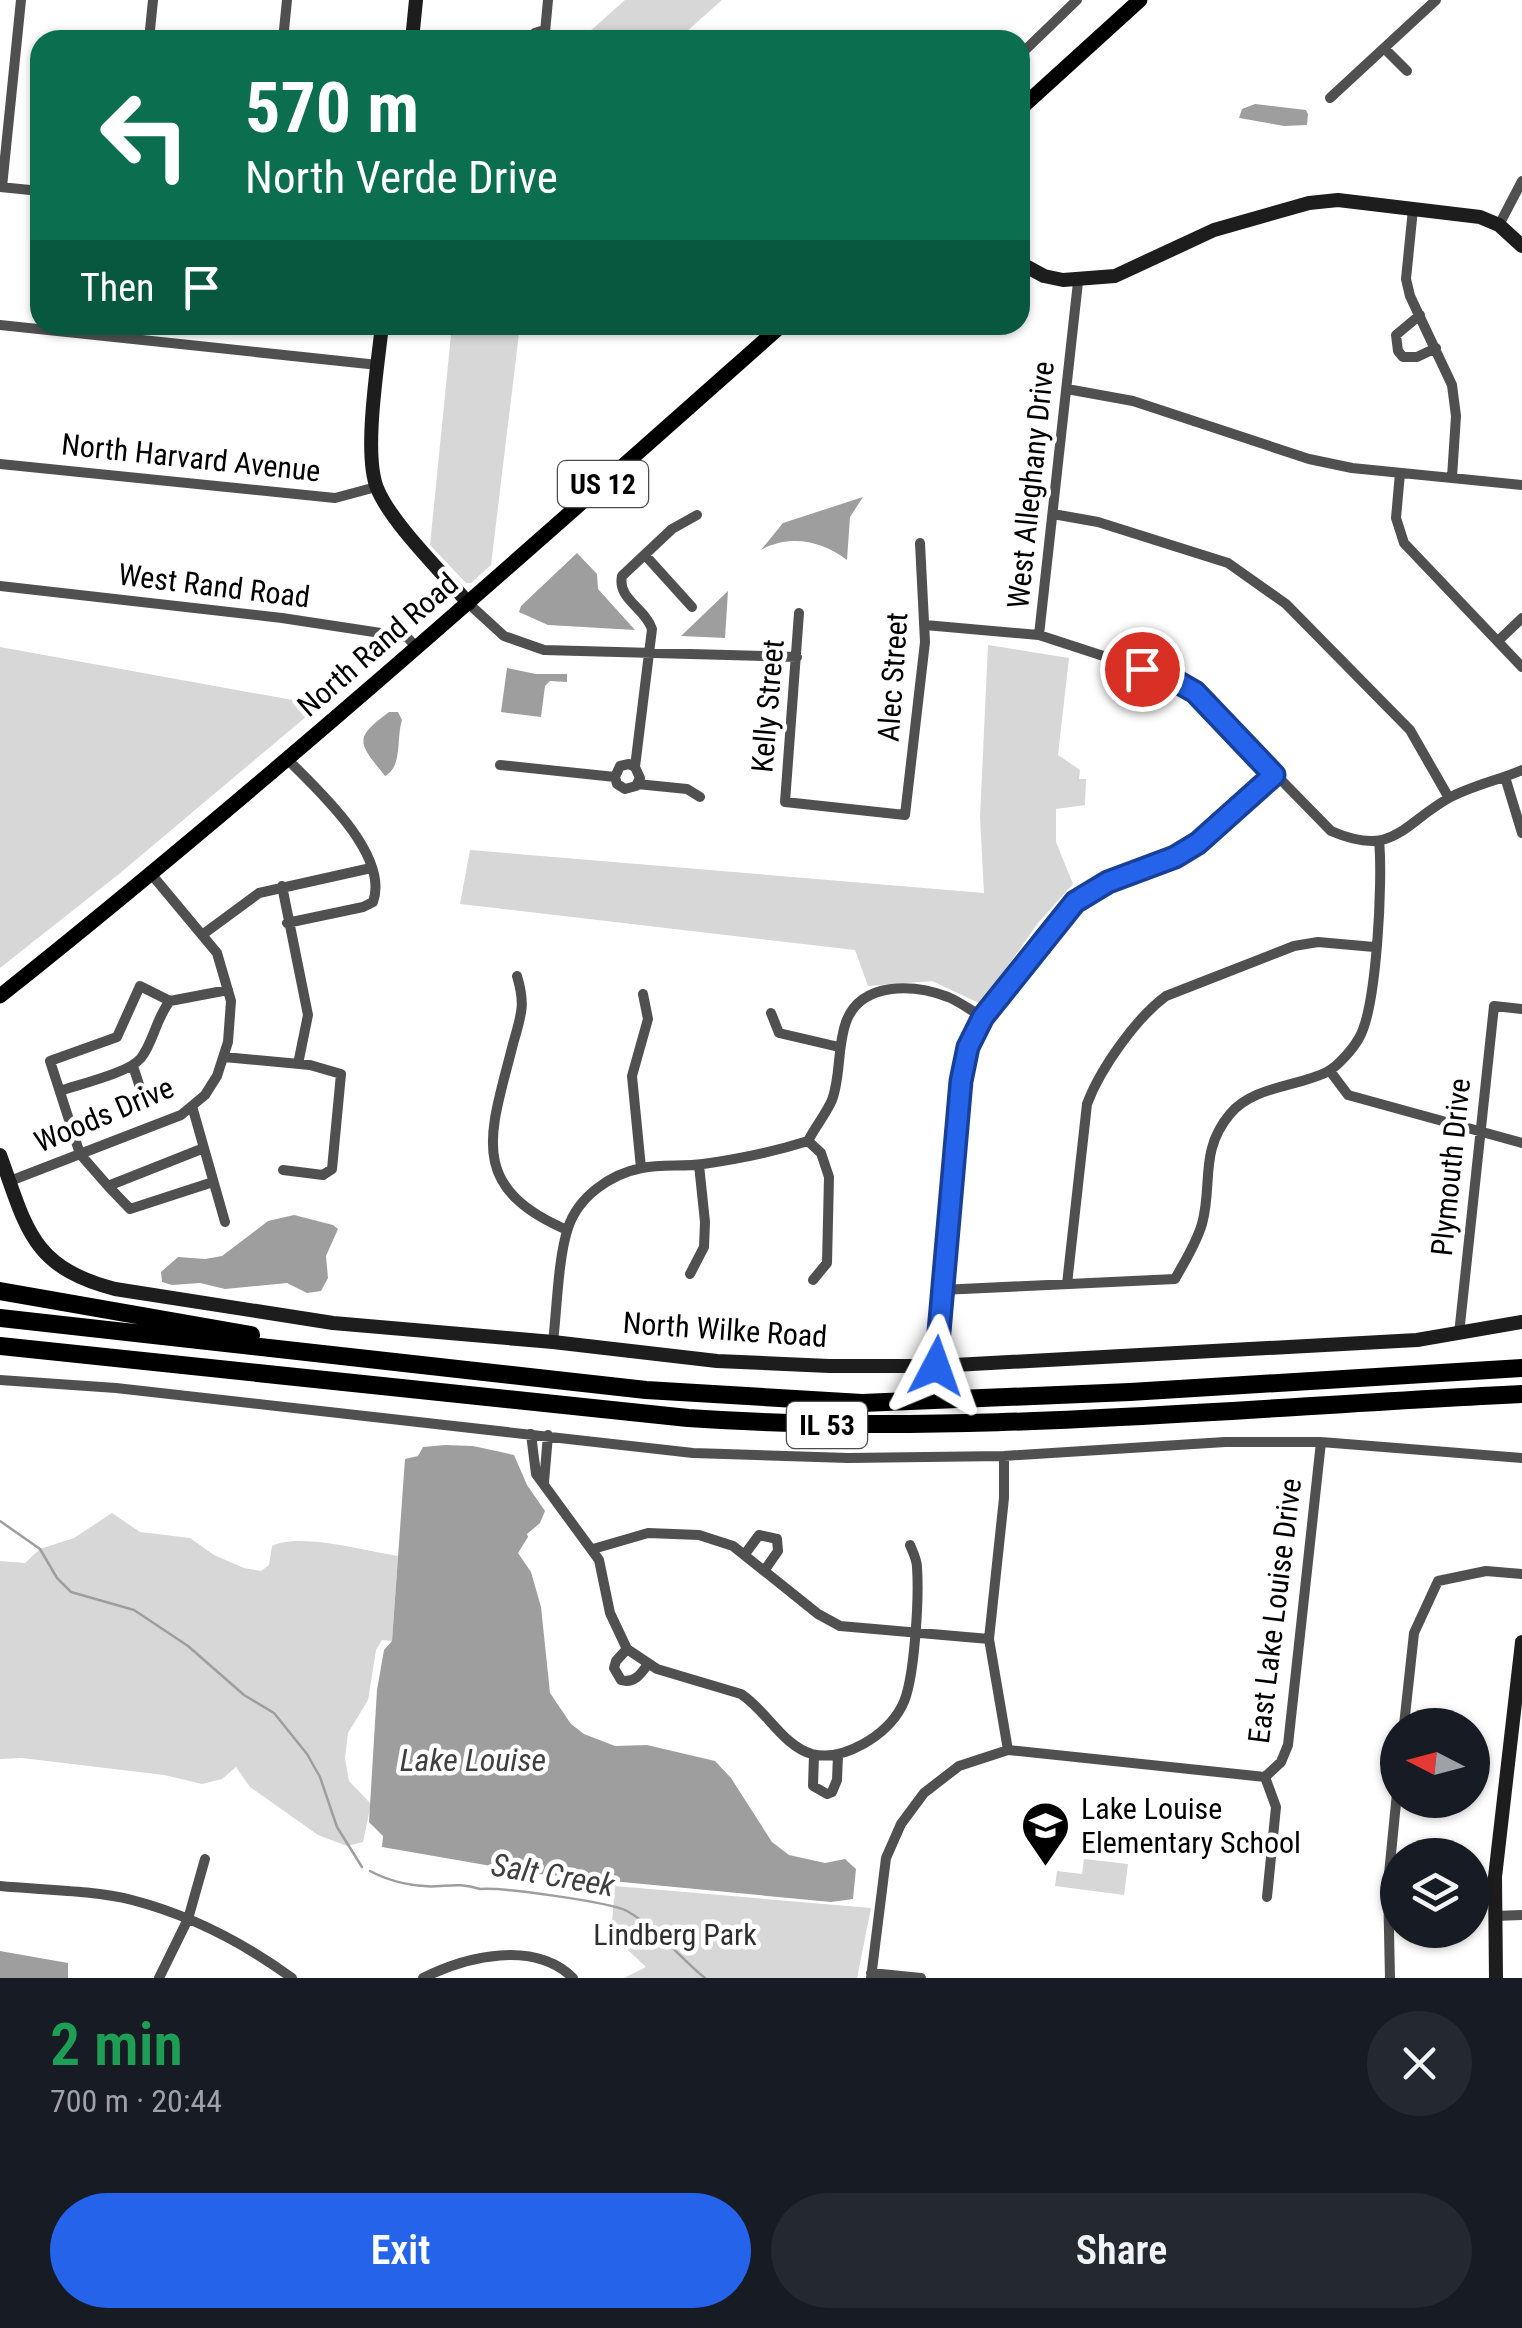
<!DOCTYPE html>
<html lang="en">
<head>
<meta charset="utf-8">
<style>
  body { margin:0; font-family:"Roboto Condensed",sans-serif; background:#242831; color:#f1f3f6; height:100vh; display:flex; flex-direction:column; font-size:38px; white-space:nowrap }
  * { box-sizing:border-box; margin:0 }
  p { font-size:32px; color:#9ea1a6 }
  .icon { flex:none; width:55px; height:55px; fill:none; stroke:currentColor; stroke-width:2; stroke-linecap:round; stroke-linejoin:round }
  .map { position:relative; height:1978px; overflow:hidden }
  .side { display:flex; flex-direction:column; background:#171b24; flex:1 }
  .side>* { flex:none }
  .hud { position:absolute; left:30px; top:30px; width:1000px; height:305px; border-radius:30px; box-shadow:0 2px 8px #0004; background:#0b6e4f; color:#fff; overflow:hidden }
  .needle { width:65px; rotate:276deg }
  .buttons { position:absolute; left:1380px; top:1708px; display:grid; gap:20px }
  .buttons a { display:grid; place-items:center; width:110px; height:110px; border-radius:50%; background:#171b24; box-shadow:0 2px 8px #0004; font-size:50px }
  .pin { position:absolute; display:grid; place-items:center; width:85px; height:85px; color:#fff; margin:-42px; border:5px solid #fff; border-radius:50%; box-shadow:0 2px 10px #0007 }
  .me { position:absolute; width:110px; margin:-55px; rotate:4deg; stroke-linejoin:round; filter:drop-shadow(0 0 8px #0008) }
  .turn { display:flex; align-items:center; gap:35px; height:210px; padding:0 50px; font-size:45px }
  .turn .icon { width:130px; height:130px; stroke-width:2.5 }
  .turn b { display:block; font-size:70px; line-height:85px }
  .then { display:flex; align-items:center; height:95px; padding:0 50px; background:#0003; gap:20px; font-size:38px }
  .round { display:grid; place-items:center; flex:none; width:105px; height:105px; border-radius:52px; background:#242831 }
  .summary { display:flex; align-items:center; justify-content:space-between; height:170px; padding:0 50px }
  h1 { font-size:60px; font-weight:600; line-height:75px; color:#1e9e55 }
  .primary-button { display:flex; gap:20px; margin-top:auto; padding:20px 50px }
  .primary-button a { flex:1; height:115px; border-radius:60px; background:#2563eb; color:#fff; font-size:40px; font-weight:600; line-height:115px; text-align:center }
  .primary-button a+a { background:#242831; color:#f1f3f6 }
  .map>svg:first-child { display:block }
  .green { fill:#d7d7d7 }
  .water { fill:#9e9e9e }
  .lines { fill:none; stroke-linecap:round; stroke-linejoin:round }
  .stream { stroke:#9e9e9e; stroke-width:2.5 }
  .street { stroke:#505050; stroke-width:10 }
  .secondary { stroke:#1d1d1d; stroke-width:14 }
  .primary { stroke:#000; stroke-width:15 }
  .highway { stroke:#000; stroke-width:18 }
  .route-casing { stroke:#184099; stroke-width:25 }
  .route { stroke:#2563eb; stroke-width:18 }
  .labels { text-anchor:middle; stroke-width:9; stroke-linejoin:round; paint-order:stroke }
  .shield { fill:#fff; stroke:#4c4c4c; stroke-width:2.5 }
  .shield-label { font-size:28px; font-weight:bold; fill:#000 }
  .street-label { font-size:30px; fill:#000; stroke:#fff }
  .poi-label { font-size:30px; fill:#000; stroke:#fff; text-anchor:start }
  .park-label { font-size:30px; fill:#2e2e2e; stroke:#fff }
  .water-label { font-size:32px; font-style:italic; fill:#3f3f3f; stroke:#fff }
</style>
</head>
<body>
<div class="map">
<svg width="1522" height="1978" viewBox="0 0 1522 1978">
  <rect width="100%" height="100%" fill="#fff"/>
  <path class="green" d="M 625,0 L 722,0 L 677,40 L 580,40 Z
    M 452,325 L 520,325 L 491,565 L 471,583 L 466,583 L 430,545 Z
    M 988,645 L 1069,658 L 1058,755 L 1080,770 L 1079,779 L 1086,779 L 1085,805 L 1056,809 L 1056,842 L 1073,884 L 1038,923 L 981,1004 L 932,981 L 868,986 L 855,950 L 460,904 L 470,850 L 984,893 L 980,817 Z
    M 0,647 L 320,705 L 119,874 L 0,968 Z
    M 112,1513 L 140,1532 L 190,1538 L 214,1555 L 244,1568 L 261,1571 L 269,1565 L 272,1546 C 298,1532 367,1551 398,1556 L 392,1641 L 382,1640 L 376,1650 L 368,1700 L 348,1733 L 345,1758 L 349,1781 L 371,1804 L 363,1842 L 347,1846 L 318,1835 L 250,1787 L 236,1767 L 222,1779 L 202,1784 L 164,1775 L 22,1758 L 0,1759 L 0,1561 L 25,1563 L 40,1549 L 74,1538 Z
    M 1084,1859 L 1128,1864 L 1124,1895 L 1055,1886 L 1057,1871 L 1082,1874 Z
    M 615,1886 L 871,1908 L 857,1978 L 624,1978 L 646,1967 L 611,1934 Z"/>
  <path class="water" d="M 1255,104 L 1306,110 L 1308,114 L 1307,125 L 1284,126 L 1239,118 L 1242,109 Z
    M 863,497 L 850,517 L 847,560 C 822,541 790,534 761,550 L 783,523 Z
    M 577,553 L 597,574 L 598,589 L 635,630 L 548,625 L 519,612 L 521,606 Z
    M 728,591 L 725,638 L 681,636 Z
    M 507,668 L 536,674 L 567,674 L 567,682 L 550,681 L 545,686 L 541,717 L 501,712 Z
    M 389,712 L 398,712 L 402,720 C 396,739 403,766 385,776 C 358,742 353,739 389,712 Z
    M 294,1215 L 333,1225 L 338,1229 L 326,1256 L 328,1278 L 321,1291 L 307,1293 L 287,1283 L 225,1289 L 200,1283 L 172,1285 L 162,1282 L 161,1272 L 178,1257 L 205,1259 L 222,1256 L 268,1221 Z
    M 445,1445 L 473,1446 L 514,1455 L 527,1485 L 545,1511 L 540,1523 L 527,1534 L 528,1537 L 518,1553 L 531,1572 L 541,1607 L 550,1693 L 571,1724 L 584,1734 L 615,1746 L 647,1745 L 715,1761 L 731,1778 L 772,1842 L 789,1855 L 825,1863 L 845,1859 L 856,1869 L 853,1899 L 831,1902 L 538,1874 L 382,1847 L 383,1836 L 369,1822 L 377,1690 L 384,1650 L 392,1641 L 405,1459 L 418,1456 L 423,1447 Z
    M 0,1951 L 68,1963 L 68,1978 L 0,1978 Z"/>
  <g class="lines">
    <path class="stream" d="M 0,1521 L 40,1549 L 57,1578 L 71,1592 L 134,1610 L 188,1646 L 244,1695 L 274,1713 L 307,1754 L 320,1777 L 337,1827 L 362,1867
      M 370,1871 C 390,1882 418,1888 440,1886 C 456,1885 464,1884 480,1889 C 501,1887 610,1902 627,1911 C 657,1928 679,1957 705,1978"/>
    <path class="street" d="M 545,32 L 548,0
      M 149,40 L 153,0
      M 283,40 L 287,0
      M 531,40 L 535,33 L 541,31 L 551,40
      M 1384,48 L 1407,71
      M 1020,55 L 1077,0
      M 1330,98 L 1436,0
      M 0,187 L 40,191
      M 2,187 L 21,0
      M 1413,209 L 1406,279 L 1410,296 L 1452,385 L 1456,416 L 1452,477
      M 1499,225 L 1522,181
      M 1420,315 L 1396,335 L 1398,351 L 1403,357 L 1417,357 L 1436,348
      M 0,325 L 378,365
      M 1067,389 L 1133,401 L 1309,459 L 1352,468 L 1522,485
      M 0,464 L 335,498 L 376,487
      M 1400,473 L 1396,518 L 1404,543 L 1522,667
      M 1053,514 L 1098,522 L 1228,563 L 1286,604 L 1410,730 L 1449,798
      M 645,555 L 692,607
      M 0,586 L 282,618 L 407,637 L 417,648
      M 469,604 L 504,636 L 544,650 L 797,657
      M 799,613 L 785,802 L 905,815 L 925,642 L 920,543
      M 925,625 L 1039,635 L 1174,679 L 1195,692 L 1331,831 C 1394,858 1401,825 1449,798 C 1471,786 1499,780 1522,770
      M 1039,635 L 1078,282
      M 1499,640 L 1522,618
      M 500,765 L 615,777 L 617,784 L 625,789 L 636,786 L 640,778 L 635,767 L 629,764 L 620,766 L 615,777
      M 635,767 L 652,629 C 645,608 617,599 622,576 L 672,529 L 697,515
      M 1505,777 L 1522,833
      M 637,784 L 687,789 L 700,797
      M 282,886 L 308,1015 L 298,1064
      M 287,923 L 363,907 L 373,902 C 390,855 317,789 287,759
      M 202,935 L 259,893 L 371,868
      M 517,976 C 526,1006 521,1015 513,1044 C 491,1132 465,1186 567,1230
      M 771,1013 L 779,1033 L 839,1047
      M 224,1057 L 310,1065 L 341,1074 L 332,1169 L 323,1175 L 283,1170
      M 133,1066 L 145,1103
      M 1330,1071 L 1348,1095 L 1522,1143
      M 60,1091 C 80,1084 129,1073 141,1058 C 154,1041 156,1018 170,1001
      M 192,1106 L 225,1222
      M 808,1141 L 821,1153 L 829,1177 L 827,1263 L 813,1280
      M 204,1148 L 108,1186 L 130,1209 L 213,1182
      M 641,1168 L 632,1076 L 648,1019 L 643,994
      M 10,1181 L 181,1115 L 205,1095 L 217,1076 L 228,1042 L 231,1001 L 217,953 L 152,875
      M 108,1186 L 80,1154 L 50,1061 L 117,1037 L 140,986 L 170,1001 L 228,990
      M 690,1274 L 704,1247 L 705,1222 L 699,1165
      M 1067,1284 L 1087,1104 C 1100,1069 1136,1018 1166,996 L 1294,946 L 1318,942 L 1374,947
      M 941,1290 L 1175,1279 C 1185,1261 1196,1244 1202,1224 C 1213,1184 1199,1151 1230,1114 C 1253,1086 1297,1087 1327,1072 C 1338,1066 1353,1049 1359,1038 C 1377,1008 1383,878 1379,841
      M 1459,1334 L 1494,1006 L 1522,1009
      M 553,1342 C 557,1309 558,1258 568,1228 C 578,1197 610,1174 642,1168 C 662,1164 683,1167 703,1164 C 739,1159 773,1152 808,1141 C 815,1127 826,1114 832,1100 C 841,1076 837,1047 846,1022 C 861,981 914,984 948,997 C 960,1002 972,1011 983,1017
      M 936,1366 L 961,1081 L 968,1047 L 983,1017 L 1075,902 L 1109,882 L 1175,857 L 1198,843 L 1274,775
      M 0,1380 L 116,1388 L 693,1453 L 848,1458 L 1004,1456 L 1225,1442 L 1321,1442 L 1522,1458
      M 531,1434 L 536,1474 L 599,1560 L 610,1613 L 627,1649 L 657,1669 L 741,1694 C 766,1710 783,1746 812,1754 C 844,1762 887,1735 902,1706 C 915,1682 919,1596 917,1567 C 917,1560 913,1552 910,1545
      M 1004,1456 L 1004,1498 L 989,1639 L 1008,1750
      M 544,1482 L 548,1435
      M 593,1549 L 648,1533 L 699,1535 L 733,1546 L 818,1614 L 840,1626 L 989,1639
      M 745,1554 L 759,1535 L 777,1539 L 778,1551 L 764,1571
      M 627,1649 L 616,1661 L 614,1668 L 621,1680 C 634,1684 641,1674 648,1664
      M 1404,1725 L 1414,1633 L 1438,1581 L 1486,1571 L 1522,1574
      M 814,1755 L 813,1786 L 827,1794 L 832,1792 L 837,1780 L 838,1755
      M 1265,1777 L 1281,1762 L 1288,1745 L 1321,1442
      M 1265,1777 L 1276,1807 L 1267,1897
      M 0,1886 C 41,1890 92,1890 132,1900 C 190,1915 244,1943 292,1978
      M 1494,1916 L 1522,1915
      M 871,1973 L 921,1978
      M 159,1978 L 188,1919 L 205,1859
      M 423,1978 C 467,1956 534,1940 573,1978
      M 871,1978 L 886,1858 L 901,1824 L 924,1793 L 959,1766 L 1008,1750 L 1265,1777
      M 1390,1978 L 1388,1884 L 1398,1783"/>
    <path class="secondary" d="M 412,40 L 416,0
      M 1020,263 L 1044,276 L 1063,280 L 1115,276 L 1214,230 L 1309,203 L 1338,200 L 1480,217 L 1499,225 L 1522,246
      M 382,325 C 378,364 363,453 377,488 C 391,523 443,573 469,604
      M 0,1155 C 27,1229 31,1267 115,1289 L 333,1323 L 553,1342 L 717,1361 L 829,1366 L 936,1366 L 1417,1340 L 1522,1322
      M 1496,1978 L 1495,1877 L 1522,1642"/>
    <path class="primary" d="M 1020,109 L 1140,0
      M 0,996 C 269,782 525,553 782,325"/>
    <path class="highway" d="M 0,1291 L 251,1335
      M 0,1318 L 646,1390 L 862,1403 L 1130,1392 L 1522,1368
      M 0,1346 L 688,1418 C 966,1437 1244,1407 1522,1394"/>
  </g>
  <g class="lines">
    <defs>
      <path id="route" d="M 936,1366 L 961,1081 L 968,1047 L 983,1017 L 1075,902 L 1108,882 L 1175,857 L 1198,843 L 1274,775 L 1195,692 L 1174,680 L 1142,669"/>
    </defs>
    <use href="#route" class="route-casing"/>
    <use href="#route" class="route"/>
  </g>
  <defs>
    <symbol id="school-pin" viewBox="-11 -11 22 30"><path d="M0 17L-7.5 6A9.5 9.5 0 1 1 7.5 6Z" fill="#000" stroke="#fff"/><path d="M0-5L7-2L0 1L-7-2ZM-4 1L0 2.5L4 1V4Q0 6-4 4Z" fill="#fff"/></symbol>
  </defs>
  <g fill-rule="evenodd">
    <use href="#school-pin" x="1018" y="1798" width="55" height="75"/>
  </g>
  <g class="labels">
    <g class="shield">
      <rect x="558" y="461" width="90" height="46" rx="8"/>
      <rect x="787" y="1402" width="80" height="46" rx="8"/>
    </g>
    <g class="shield-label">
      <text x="603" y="494">US 12</text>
      <text x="827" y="1435">IL 53</text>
    </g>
    <g class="street-label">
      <text transform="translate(191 458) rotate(6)" y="10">North Harvard Avenue</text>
      <text transform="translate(1031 485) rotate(-84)" y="10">West Alleghany Drive</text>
      <text transform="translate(214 586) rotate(7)" y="10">West Rand Road</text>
      <text transform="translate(378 645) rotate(-41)" y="10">North Rand Road</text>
      <text transform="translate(893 677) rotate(-86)" y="10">Alec Street</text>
      <text transform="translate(768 706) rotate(-85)" y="10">Kelly Street</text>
      <text transform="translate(104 1115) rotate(-23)" y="10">Woods Drive</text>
      <text transform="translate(1451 1167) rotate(-84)" y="10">Plymouth Drive</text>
      <text transform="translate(725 1330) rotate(4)" y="10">North Wilke Road</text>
      <text transform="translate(1275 1611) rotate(-83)" y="10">East Lake Louise Drive</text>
    </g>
    <g class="poi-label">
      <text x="1081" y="1819">Lake Louise<tspan x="1081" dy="34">Elementary School</tspan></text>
    </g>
    <g class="park-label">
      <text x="675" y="1945">Lindberg Park</text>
    </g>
    <g class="water-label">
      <text x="473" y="1771">Lake Louise</text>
      <text transform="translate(553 1875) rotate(10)" y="11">Salt Creek</text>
    </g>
  </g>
</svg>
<div class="buttons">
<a><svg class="needle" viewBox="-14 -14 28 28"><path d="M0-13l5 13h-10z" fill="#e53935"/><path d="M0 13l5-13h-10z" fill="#9ea1a6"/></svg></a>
<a><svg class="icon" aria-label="layers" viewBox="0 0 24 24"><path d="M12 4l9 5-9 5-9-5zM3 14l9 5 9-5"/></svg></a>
</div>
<div class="pin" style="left:1142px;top:669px;background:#d93025"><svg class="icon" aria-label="arrive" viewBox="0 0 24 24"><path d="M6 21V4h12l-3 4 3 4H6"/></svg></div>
<svg class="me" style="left:936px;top:1366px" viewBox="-20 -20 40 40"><path d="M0-17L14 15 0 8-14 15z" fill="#2563eb" stroke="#fff" stroke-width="4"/></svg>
<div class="hud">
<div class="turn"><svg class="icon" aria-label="left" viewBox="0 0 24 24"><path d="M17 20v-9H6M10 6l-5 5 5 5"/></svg><div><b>570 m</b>North Verde Drive</div></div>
<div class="then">Then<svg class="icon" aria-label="arrive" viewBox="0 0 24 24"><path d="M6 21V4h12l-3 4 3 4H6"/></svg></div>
</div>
</div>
<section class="side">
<div class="summary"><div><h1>2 min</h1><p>700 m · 20:44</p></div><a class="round"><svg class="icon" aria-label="close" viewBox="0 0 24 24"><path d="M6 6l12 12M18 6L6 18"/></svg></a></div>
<div class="primary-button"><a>Exit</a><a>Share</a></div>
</section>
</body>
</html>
